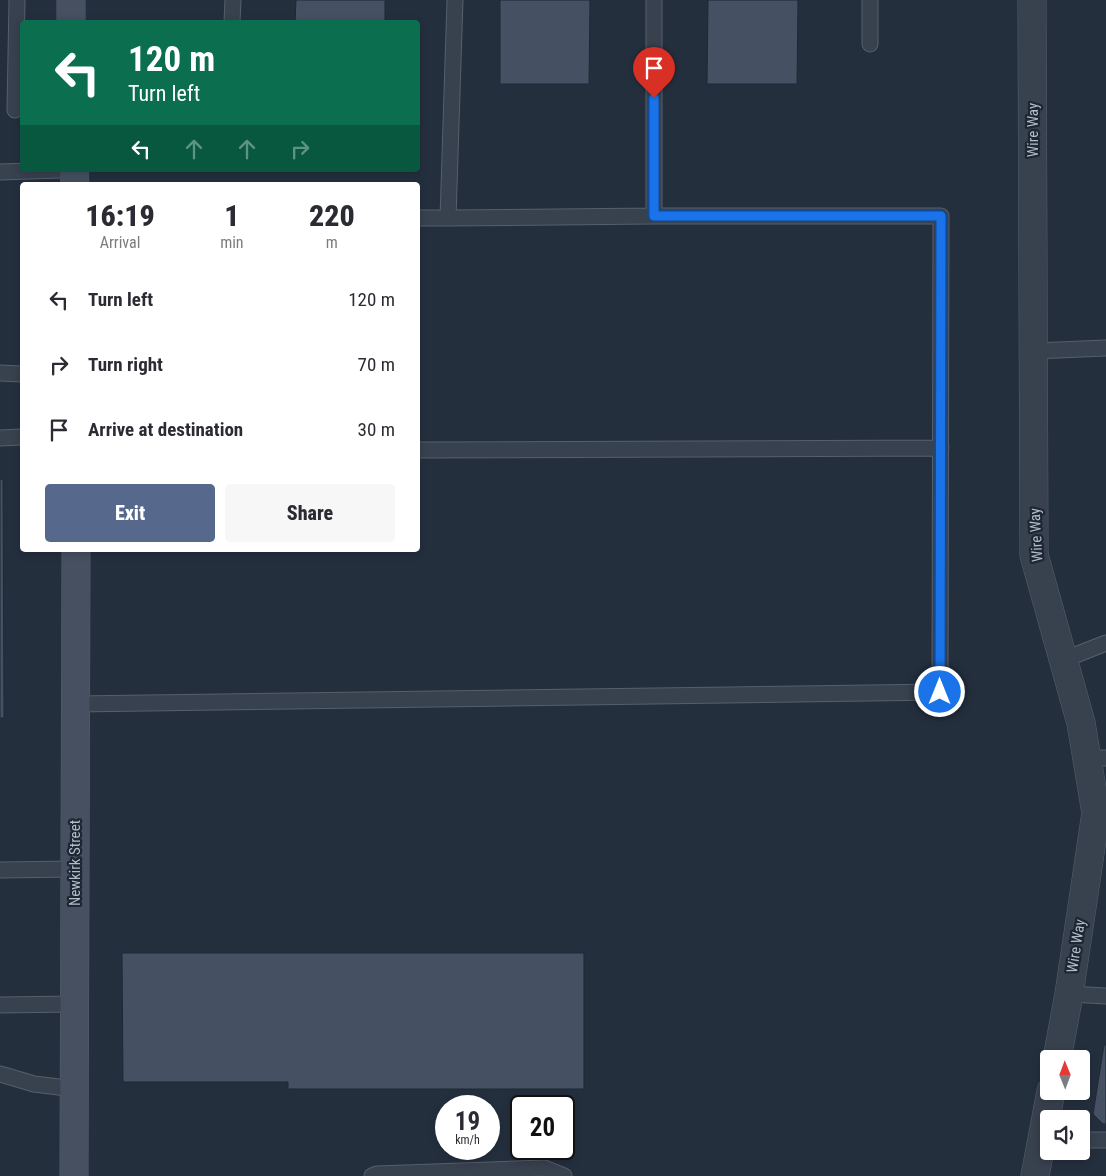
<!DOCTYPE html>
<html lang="en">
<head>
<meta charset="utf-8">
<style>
  body { margin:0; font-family:"Roboto Condensed",sans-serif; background:#f7f7f7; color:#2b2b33; height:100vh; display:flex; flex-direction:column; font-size:19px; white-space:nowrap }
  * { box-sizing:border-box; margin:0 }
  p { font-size:16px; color:#7c7c81 }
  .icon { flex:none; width:28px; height:28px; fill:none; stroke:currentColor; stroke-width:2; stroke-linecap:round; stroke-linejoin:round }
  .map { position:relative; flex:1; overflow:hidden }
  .sheet { position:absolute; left:20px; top:182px; width:400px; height:370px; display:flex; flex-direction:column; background:#fff; border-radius:5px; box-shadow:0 2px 8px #0003 }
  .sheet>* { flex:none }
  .guide { position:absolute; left:20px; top:20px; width:400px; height:152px; border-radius:5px; box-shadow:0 2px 8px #0003; background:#0b6e4f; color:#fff; overflow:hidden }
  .needle { width:32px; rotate:359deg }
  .controls { position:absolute; left:1040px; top:1050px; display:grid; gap:10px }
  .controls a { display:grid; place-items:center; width:50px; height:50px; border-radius:5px; background:#fff; box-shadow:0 2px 8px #0003; font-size:25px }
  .speed { position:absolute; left:435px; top:1095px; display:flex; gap:10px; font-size:25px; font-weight:700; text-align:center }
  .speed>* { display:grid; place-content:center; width:65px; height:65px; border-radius:50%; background:#fff; box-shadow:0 2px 8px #0003; line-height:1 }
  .speed small { font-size:12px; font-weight:400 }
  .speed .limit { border:2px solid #111; border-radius:8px; background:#fff; color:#111 }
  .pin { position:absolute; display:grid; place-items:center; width:42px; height:42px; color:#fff; margin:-51px -21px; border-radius:50% 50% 50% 0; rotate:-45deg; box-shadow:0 0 5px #0007 }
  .pin .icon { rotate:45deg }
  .me { position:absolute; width:55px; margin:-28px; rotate:0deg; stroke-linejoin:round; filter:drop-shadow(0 0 4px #0008) }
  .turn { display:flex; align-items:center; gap:18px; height:105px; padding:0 25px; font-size:22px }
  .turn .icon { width:65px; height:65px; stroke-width:2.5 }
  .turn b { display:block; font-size:35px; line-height:42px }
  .lanes { display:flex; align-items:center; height:48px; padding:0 25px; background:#0003; justify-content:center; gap:25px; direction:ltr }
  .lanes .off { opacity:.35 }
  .eta { display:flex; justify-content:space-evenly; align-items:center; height:85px; text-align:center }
  .eta b { font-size:30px; font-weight:800; line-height:35px }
  .primary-button { display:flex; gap:10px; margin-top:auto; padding:10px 25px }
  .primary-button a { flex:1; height:58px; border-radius:5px; background:#56698c; color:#fff; font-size:20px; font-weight:800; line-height:58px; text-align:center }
  .primary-button a+a { background:#f7f7f7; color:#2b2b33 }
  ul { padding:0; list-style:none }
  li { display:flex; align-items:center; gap:15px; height:65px; padding:0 25px }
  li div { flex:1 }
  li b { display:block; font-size:19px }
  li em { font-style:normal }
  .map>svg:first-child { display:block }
  .building { fill:#455162; stroke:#1f2835 }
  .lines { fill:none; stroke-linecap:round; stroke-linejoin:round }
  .lane-casing { stroke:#565f6c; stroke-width:17 }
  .street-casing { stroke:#565f6c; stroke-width:29 }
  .secondary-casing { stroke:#565f6c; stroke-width:29 }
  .lane { stroke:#38414e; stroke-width:15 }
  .street { stroke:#38414e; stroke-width:28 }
  .secondary { stroke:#465061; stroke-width:28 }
  .route-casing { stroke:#114b97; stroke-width:12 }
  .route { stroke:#1a73e8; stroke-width:9 }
  .labels { text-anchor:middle; stroke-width:4.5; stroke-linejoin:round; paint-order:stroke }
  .street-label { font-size:15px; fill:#b4bcc9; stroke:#1d2633 }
</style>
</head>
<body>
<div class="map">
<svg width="1106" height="1176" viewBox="0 0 1106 1176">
  <rect width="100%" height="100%" fill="#242f3e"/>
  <path class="building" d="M 296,0 L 385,0 L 385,22 L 295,22 Z
    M 500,0 L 590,0 L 589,84 L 500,84 Z
    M 708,0 L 798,0 L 797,84 L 707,84 Z
    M 0,479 L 3,479 L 4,718 L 0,718 Z
    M 122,953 L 584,953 L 584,1089 L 288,1089 L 288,1082 L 123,1082 Z
    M 1104,1045 L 1106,1045 L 1106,1124 L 1103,1124 L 1093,1114 Z"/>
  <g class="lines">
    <defs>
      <path id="lane" d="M 232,22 L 233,0
        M 870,44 L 870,0
        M 15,110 L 17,0
        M 0,172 L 62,170
        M 418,218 L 448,218 L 455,0
        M 448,218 L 654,216 L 654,0
        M 1034,351 L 1106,348
        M 0,373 L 22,374
        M 0,438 L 22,437
        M 418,450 L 941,448
        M 1063,660 L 1106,643
        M 75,704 L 940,692 L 941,216 L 654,216
        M 1087,758 L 1106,758
        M 0,870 L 75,869
        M 1069,994 L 1106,996
        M 0,1005 L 75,1004
        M 0,1074 L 34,1084 L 75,1089
        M 1081,1140 L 1106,1140
        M 372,1176 L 377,1174 L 544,1168 L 564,1176"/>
      <path id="street" d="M 1032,0 L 1034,555 L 1081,723 L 1096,813 L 1069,994 L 1057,1059
        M 1035,1176 L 1051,1091"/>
      <path id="secondary" d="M 71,0 L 71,22
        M 74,170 L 75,185
        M 74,1176 L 76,550"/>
    </defs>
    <use href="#lane" class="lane-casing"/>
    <use href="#street" class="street-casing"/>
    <use href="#secondary" class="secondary-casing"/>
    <use href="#lane" class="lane"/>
    <use href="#street" class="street"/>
    <use href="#secondary" class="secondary"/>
  </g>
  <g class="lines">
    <defs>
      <path id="route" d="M 654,98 L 654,216 L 941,216 L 940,692"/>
    </defs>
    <use href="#route" class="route-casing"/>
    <use href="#route" class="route"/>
  </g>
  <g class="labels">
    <g class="street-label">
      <text transform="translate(1033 130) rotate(-90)" y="5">Wire Way</text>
      <text transform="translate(1036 535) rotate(-93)" y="5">Wire Way</text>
      <text transform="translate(75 863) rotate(-90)" y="5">Newkirk Street</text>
      <text transform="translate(1076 946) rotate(-81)" y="5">Wire Way</text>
    </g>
  </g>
</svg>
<div class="controls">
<a><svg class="needle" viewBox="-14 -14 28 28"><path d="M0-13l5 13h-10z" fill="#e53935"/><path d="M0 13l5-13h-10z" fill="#7c7c81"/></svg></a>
<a><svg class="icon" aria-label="sound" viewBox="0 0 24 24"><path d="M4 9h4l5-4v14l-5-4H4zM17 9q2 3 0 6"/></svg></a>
</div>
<div class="speed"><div>19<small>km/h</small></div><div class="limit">20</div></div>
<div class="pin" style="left:654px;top:98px;background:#d93025"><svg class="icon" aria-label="arrive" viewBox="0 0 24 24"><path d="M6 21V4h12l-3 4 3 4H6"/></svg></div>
<svg class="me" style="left:940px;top:692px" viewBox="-20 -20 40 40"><circle r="17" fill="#1a73e8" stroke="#fff" stroke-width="3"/><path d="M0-11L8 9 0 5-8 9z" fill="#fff"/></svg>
<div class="guide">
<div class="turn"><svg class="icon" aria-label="left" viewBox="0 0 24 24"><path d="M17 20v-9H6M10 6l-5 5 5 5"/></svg><div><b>120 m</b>Turn left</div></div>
<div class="lanes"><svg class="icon" aria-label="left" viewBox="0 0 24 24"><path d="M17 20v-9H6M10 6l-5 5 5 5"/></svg><svg class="icon off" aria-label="ahead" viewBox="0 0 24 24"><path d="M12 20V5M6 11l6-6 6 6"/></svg><svg class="icon off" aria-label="ahead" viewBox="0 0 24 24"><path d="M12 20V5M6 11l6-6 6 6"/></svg><svg class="icon off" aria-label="right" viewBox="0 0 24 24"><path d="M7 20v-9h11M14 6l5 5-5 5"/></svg></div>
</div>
<section class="sheet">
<div class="eta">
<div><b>16:19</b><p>Arrival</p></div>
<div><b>1</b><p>min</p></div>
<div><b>220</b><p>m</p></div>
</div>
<ul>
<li><svg class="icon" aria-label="left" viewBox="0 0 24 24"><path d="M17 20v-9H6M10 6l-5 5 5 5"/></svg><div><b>Turn left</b></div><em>120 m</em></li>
<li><svg class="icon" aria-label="right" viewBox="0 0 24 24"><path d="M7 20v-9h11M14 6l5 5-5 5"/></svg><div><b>Turn right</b></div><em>70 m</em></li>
<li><svg class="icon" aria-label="arrive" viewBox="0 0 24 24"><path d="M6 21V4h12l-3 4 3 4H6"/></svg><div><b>Arrive at destination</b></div><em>30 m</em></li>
</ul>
<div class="primary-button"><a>Exit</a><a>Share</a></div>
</section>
</div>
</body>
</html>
